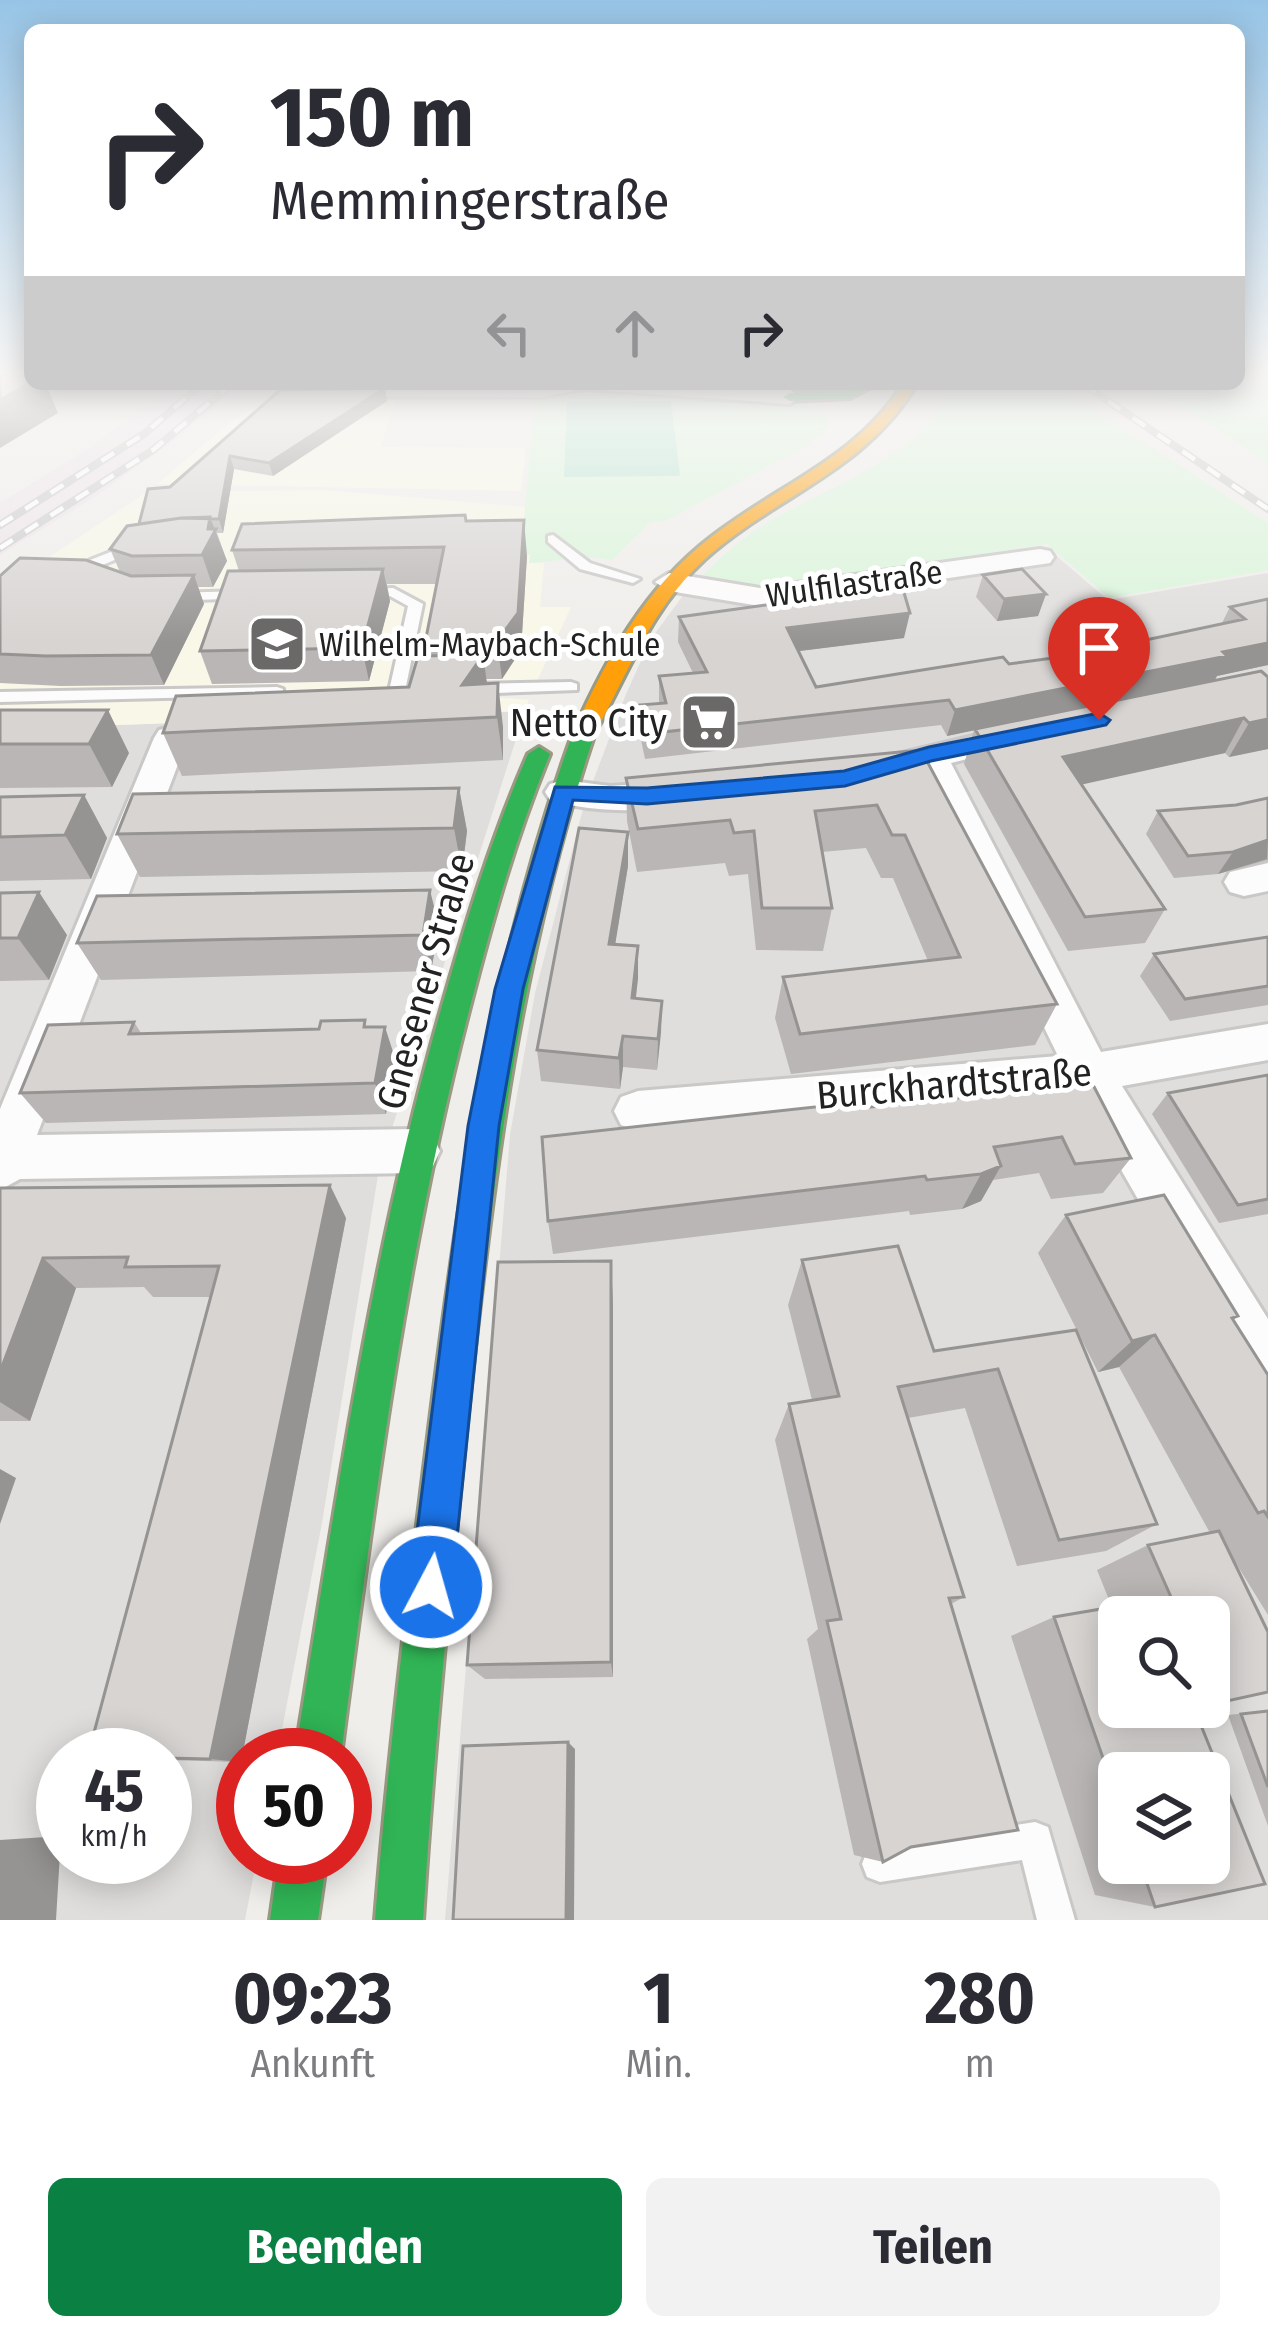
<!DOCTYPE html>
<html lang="de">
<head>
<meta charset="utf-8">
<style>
  body { margin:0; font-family:"Fira Sans Condensed",sans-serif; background:#f2f2f3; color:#2b2b33; height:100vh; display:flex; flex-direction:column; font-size:45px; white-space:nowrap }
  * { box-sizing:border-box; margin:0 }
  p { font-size:39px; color:#7c7c81 }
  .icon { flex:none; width:66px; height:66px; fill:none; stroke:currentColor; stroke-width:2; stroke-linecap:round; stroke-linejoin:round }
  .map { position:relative; height:1920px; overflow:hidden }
  .panel { display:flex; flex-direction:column; background:#fff; flex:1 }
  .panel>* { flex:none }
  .top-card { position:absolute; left:24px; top:24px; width:1221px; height:366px; border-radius:18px; box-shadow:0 6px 30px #0003; background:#fff; color:#2b2b33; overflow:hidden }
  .controls { position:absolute; left:1098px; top:1596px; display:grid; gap:24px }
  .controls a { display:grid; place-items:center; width:132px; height:132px; border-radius:18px; background:#fff; box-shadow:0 6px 30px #0003; font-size:60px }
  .speed { position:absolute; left:36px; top:1728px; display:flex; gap:24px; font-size:60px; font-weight:700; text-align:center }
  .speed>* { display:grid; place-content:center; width:156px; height:156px; border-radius:50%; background:#fff; box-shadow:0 6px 30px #0003; line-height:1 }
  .speed small { font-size:30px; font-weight:400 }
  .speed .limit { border:18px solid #d22; background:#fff; color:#111 }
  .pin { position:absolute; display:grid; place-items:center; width:102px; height:102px; color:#fff; margin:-123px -51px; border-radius:50% 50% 50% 0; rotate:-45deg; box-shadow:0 0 12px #0007 }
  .pin .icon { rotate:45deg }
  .me { position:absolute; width:132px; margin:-66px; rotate:6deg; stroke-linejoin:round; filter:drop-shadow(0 0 9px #0008) }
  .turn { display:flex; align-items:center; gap:42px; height:252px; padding:0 48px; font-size:54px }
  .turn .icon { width:156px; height:156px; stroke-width:2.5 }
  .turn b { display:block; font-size:84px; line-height:102px }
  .lanes { display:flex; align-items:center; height:114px; padding:0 48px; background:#0003; justify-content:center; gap:60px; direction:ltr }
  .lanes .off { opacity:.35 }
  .eta { display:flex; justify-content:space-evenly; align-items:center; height:204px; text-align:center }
  .eta b { font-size:72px; font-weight:700; line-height:84px }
  .cta { display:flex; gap:24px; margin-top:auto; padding:24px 48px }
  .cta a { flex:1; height:138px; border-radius:18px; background:#0b8043; color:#fff; font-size:48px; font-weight:700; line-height:138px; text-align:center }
  .cta a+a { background:#f2f2f3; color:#2b2b33 }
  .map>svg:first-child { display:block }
  .residential { fill:#dfdedc; fill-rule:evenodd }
  .industrial { fill:#ede4e9 }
  .education { fill:#f8f7e8 }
  .park { fill:#daf5da }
  .pitch { fill:#b7e6d2 }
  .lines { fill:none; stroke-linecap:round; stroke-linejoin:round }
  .lane-casing { stroke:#c9c8c7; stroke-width:6 }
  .street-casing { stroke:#c9c8c7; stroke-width:6 }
  .fast-casing { stroke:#999a82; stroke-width:6 }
  .slow-casing { stroke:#999a82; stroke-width:6 }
  .lane { fill:#fdfcfc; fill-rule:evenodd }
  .street { fill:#fdfcfc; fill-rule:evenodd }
  .fast { fill:#30b455; fill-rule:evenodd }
  .slow { fill:#ff9f0a; fill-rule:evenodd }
  .rail-casing { stroke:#ccc; stroke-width:8 }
  .rail { stroke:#fff; stroke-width:4.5; stroke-dasharray:15; stroke-linecap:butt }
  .wall { fill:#b9b6b5; fill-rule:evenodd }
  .shaded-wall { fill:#969493 }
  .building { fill:#d7d4d2; stroke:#969493; stroke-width:3 }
  .route { fill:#1a73e8; stroke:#114b97; stroke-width:3 }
  .labels { text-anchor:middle; stroke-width:10; stroke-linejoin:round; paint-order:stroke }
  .far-street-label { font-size:33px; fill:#222; stroke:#fff }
  .far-poi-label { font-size:33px; fill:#222; stroke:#fff; text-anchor:start }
  .poi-label { font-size:39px; fill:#222; stroke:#fff; text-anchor:end }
  .street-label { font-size:39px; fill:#222; stroke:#fff }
</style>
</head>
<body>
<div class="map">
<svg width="1268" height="1920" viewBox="0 0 1268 1920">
  <rect width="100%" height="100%" fill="#f0eeeb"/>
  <path class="residential" d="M 1046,547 L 1108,600 L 1268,573 L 1268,1920 L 445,1920 L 510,1135 L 535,993 L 584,805 L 626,694 L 651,639 L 687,590 L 777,589 ZM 1119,1617 L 1209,1617 L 1209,1707 L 1119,1707 ZM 1119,1773 L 1209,1773 L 1209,1863 L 1119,1863 Z
    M 525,711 L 379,1169 L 322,1523 L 277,1755 L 243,1755 L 243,1857 L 257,1857 L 245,1920 L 0,1920 L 0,729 ZM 63,1755 L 165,1755 L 165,1857 L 63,1857 Z"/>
  <path class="industrial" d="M 177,384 L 241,384 L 180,436 L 96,496 L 0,555 L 0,503 L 88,449 Z"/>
  <path class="education" d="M 396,396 L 381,447 L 526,448 L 521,491 L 157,484 L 233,420 L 272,398 Z
    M 325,490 L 526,507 L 521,553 L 531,555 L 530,563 L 544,563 L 540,607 L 571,607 L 537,681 L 495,682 L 493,697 L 529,700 L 525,711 L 0,729 L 0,590 L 147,492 Z"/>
  <path class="park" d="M 1239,374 L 1268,374 L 1268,463 L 1147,384 L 1239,384 Z
    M 949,384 L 1054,384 L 1268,523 L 1268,570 L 1109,598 L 1047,544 L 773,587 L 737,588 L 701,577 C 724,554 746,534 775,518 C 828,488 936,449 949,384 Z
    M 535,394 C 590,393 793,386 829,418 L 828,428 L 805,447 L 665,521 L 651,522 L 612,560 C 582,554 559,562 529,563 L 530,555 L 521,554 Z"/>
  <path class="pitch" d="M 671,401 L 680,476 L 564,477 L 567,402 Z"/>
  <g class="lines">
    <defs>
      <path id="lane" d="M 710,384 L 754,384 L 749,387 L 715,388 Z
        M 553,535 L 590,563 L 640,579 L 633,583 L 580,569 L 548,542 L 548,536 Z
        M 136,542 L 143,546 L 141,549 L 100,566 L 94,575 L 101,577 L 101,583 L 91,583 L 79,577 L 90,560 Z
        M 393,588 L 423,604 L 405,691 L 397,696 L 389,691 L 408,606 L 390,596 L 364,597 L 357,593 L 364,589 Z
        M 243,591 L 250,595 L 248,598 L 172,601 L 165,597 L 172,593 Z
        M 571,682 L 577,684 L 577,690 L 470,694 L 462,689 L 470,684 Z
        M 277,687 L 283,689 L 283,695 L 0,702 L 0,692 Z
        M 1035,1822 L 1048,1827 L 1075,1920 L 1037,1920 L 1022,1860 L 880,1882 L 867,1877 L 862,1864 L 867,1851 L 880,1846 Z"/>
      <path id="street" d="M 288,384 L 691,384 L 790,390 L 801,397 L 790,404 L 584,389 L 541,397 L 294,396 L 283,389 Z
        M 1040,549 L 1050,551 L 1054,557 L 1050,563 L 760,606 L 669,591 L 655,582 L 669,573 L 760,588 Z
        M 1024,724 L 1036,728 L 1041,735 L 1036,742 L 951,763 L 1101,1052 L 1268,1024 L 1268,1060 L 1122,1086 L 1268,1319 L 1268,1399 L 1248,1391 L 1077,1093 L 638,1131 L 621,1125 L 614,1111 L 621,1097 L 638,1091 L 1058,1056 L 919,771 L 869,783 L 856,780 L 851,772 L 856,764 Z
        M 171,727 L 183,730 L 188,738 L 37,1135 L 416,1129 L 433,1136 L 440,1151 L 433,1166 L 416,1173 L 20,1179 L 0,1190 L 0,1109 L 154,738 L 159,730 Z
        M 563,780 L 610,786 L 682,781 L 695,785 L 700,793 L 695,801 C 650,814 595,813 550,800 L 545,792 L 550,784 Z
        M 1268,863 L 1268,891 L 1244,896 L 1230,892 L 1224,882 L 1230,872 Z"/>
      <path id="fast" d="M 859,384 L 877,384 L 850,398 L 790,401 L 783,397 L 790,393 L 847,390 Z
        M 584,726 L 595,733 C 522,948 494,1169 470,1394 C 452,1569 434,1744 423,1920 L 375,1920 C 389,1745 411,1571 433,1397 C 462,1171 495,948 573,733 Z
        M 539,747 L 550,754 C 516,836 492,921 470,1007 C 406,1252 374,1504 341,1755 L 295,1755 C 335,1506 371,1256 440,1013 C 465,925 491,838 528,754 Z
        M 279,1857 L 327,1857 L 318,1920 L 270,1920 Z"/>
      <path id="slow" d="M 903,384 L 917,384 C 864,472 778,494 705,559 C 649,610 628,675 592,738 L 576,738 L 573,733 C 606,659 645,588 710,538 C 777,485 856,459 903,384 Z"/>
    </defs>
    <use href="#lane" class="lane-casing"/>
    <use href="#street" class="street-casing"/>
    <use href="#fast" class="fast-casing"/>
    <use href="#slow" class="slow-casing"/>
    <use href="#lane" class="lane"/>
    <use href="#street" class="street"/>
    <use href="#fast" class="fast"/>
    <use href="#slow" class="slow"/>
    <defs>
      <path id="rail" d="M 1083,384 L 1268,509
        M 0,525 L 144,434 L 202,384
        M 0,548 L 153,450 L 232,384"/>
    </defs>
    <use href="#rail" class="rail-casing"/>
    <use href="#rail" class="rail"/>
  </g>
  <path class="wall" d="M 385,388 L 387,401 L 273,476 L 234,469 L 223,533 L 217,533 L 227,561 L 213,587 L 198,587 L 204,604 L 164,685 L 61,686 L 0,683 L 0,576 L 120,572 L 110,549 L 139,524 L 170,487 L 280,390 Z
    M 466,521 L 527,556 L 521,650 L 502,679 L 486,679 L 503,727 L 503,760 L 182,776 L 163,733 L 409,687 L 427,656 L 425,643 L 436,584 L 387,584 L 390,601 L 369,681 L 212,684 L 200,651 L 239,571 L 232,550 Z
    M 983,575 L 1046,594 L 1038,616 L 997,621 L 976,597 Z
    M 1268,599 L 1268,665 L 1217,676 L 1215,680 L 1268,677 L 1268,749 L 1229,757 L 1225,753 L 1081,784 L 1165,909 L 1145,943 L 1068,951 L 964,764 L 974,730 L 947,736 L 941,725 L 645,759 L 639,730 L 639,705 L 659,703 L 659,676 L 693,673 L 678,642 L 679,617 L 904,638 L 798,651 L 816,687 L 1075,655 L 1222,623 L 1230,607 Z
    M 0,710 L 129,753 L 112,787 L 0,788 Z
    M 921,750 L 1057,1004 L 1035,1045 L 791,1074 L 775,1018 L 783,977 L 928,961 L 893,878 L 881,878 L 866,848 L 822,852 L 832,908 L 823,951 L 756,950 L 748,874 L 729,876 L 725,863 L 637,872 L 627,821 L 626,778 Z
    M 459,788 L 467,831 L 462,871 L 140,877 L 117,834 Z
    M 84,795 L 107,838 L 91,879 L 0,881 L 0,797 Z
    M 1268,798 L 1268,860 L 1218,874 L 1174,878 L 1146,834 L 1158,811 L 1236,805 Z
    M 628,832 L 628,866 L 615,944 L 638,946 L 636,998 L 662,1001 L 657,1070 L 623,1067 L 620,1089 L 541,1081 L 537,1050 Z
    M 0,893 L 67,935 L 49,980 L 0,981 Z
    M 439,927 L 431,971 L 101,980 L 77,943 Z
    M 1268,937 L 1268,1005 L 1170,1021 L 1140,976 L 1154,954 Z
    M 134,1022 L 141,1033 L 395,1058 L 386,1114 L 46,1123 L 20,1093 Z
    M 1268,1075 L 1268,1214 L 1219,1223 L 1152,1114 L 1168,1093 Z
    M 1005,1093 L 1131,1158 L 1103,1193 L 1051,1199 L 1039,1173 L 993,1180 L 981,1201 L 962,1209 L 910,1215 L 909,1211 L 553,1254 L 548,1221 L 862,1108 Z
    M 0,1188 L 346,1218 L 241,1762 L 165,1760 L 211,1297 L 153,1297 L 144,1287 L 76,1288 L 30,1421 L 0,1421 Z
    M 1164,1195 L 1238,1316 L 1233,1320 L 1268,1375 L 1268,1615 L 1229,1552 L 1268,1632 L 1268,1692 L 1209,1705 L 1209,1617 L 1119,1617 L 1119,1707 L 1200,1707 L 1194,1708 L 1265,1884 L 1155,1907 L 1095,1895 L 1011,1636 L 1054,1617 L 1112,1607 L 1097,1570 L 1148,1545 L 1210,1533 L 1119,1367 L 1098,1372 L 1038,1253 L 1066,1215 ZM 1119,1773 L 1209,1773 L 1209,1863 L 1119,1863 Z
    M 802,1260 L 934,1351 L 1076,1330 L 1157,1524 L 1106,1551 L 1017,1566 L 965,1408 L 908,1418 L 964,1597 L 951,1604 L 911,1847 L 883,1862 L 854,1855 L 807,1639 L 818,1629 L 775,1440 L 789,1404 L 812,1400 L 788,1305 Z
    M 611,1261 L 613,1306 L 613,1677 L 485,1679 L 467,1665 Z
    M 1268,1711 L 1268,1826 L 1228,1715 Z"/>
  <path class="shaded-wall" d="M 30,383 L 46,384 L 58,413 L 0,448 L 0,400 Z
    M 385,388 L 387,401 L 273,476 L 269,463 Z
    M 230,456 L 234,469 L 223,533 L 219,519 Z
    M 210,517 L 227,561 L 213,587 L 202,555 Z
    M 524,520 L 527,556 L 521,650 L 502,679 L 497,641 Z
    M 383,569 L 390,601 L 369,681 L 362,648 Z
    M 194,575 L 204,604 L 164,685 L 151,655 Z
    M 1046,594 L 1038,616 L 997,621 L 1004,599 Z
    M 910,613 L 904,638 L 784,653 L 787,628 Z
    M 1268,643 L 1268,665 L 1217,676 L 1214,681 L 947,736 L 955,710 Z
    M 483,655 L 489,698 L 462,685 Z
    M 498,683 L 503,727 L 503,760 L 497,717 Z
    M 108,710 L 129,753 L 112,787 L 89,744 Z
    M 1244,718 L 1225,753 L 1048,792 L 1063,757 Z
    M 1268,719 L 1268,749 L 1229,757 L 1249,723 Z
    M 459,788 L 467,831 L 462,871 L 454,828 Z
    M 84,795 L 107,838 L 91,879 L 65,835 Z
    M 628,832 L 628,866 L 610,976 L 609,944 Z
    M 1268,840 L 1267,859 L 1218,874 L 1233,852 Z
    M 430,890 L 439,927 L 431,971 L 423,935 Z
    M 39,892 L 67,935 L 49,980 L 18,938 Z
    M 638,946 L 638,979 L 632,1030 L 632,998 Z
    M 662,1001 L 661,1033 L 657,1070 L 658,1039 Z
    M 385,1027 L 395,1058 L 386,1114 L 375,1083 Z
    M 623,1036 L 623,1067 L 620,1089 L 619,1058 Z
    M 1001,1166 L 981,1201 L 962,1209 L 981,1174 Z
    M 330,1185 L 346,1218 L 241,1762 L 210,1759 Z
    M 43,1258 L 76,1288 L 30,1421 L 0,1402 L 0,1372 Z
    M 611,1261 L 613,1306 L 613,1677 L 611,1662 Z
    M 1155,1335 L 1119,1367 L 1098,1372 L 1132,1341 Z
    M 0,1469 L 16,1478 L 0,1524 Z
    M 568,1742 L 575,1749 L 574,1920 L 566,1920 Z
    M 61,1836 L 56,1920 L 0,1920 L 0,1840 Z"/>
  <path class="building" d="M 0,374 L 30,374 L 30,383 L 0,400 Z
    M 385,388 L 269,463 L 230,456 L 219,519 L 181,518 L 139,524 L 148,489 L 170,487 L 280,390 Z
    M 465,515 L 466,521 L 524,520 L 518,613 L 497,641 L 425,643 L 444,547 L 232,550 L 242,524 Z
    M 210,517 L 208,529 L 216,529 L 202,555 L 132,556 L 110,549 L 127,526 L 181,518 Z
    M 20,558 L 86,560 L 131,576 L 194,575 L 151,655 L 46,656 L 0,654 L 0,576 Z
    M 383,569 L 362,648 L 200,651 L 228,571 Z
    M 1022,569 L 1046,594 L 1004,599 L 983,575 Z
    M 902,586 L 910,613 L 787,628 L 816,687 L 1003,657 L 1009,664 L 1075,655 L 1245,619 L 1230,607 L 1268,599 L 1268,643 L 1223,652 L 1227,656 L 955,710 L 949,700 L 645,734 L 639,705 L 666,703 L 659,676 L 707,672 L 679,617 Z
    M 483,655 L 462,685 L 498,683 L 497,717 L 163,733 L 176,696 L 409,687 L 418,656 Z
    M 1261,671 L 1268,677 L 1268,719 L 1249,723 L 1244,718 L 1063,757 L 1165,909 L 1085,917 L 975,729 Z
    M 0,710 L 108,710 L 89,744 L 0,744 Z
    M 921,750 L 1057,1004 L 800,1034 L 783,977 L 960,957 L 905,835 L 892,835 L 877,805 L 815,811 L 832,908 L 762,908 L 754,831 L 734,833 L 730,820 L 638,829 L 626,778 Z
    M 459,788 L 454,828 L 117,834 L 133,794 Z
    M 84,795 L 65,835 L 0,837 L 0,797 Z
    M 1268,798 L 1268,840 L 1233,852 L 1188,856 L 1158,811 L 1236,805 Z
    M 579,828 L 628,832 L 609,944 L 638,946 L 632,998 L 662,1001 L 658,1039 L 623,1036 L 619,1058 L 537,1050 Z
    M 430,890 L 423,935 L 77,943 L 97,896 Z
    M 39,892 L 18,938 L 0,938 L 0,893 Z
    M 1268,937 L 1268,986 L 1185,999 L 1154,954 Z
    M 365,1020 L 364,1027 L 385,1027 L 375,1083 L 20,1093 L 48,1025 L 134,1022 L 129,1034 L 319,1029 L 321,1021 Z
    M 1268,1075 L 1268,1199 L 1238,1205 L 1168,1093 Z
    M 1090,1079 L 1131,1158 L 1075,1164 L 1062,1137 L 994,1147 L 1001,1166 L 981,1174 L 927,1180 L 925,1176 L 548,1221 L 542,1137 L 860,1102 L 862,1108 L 1005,1093 Z
    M 330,1185 L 210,1759 L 165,1758 L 165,1755 L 88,1755 L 219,1266 L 125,1267 L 128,1257 L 43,1258 L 0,1372 L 0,1188 Z
    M 1164,1195 L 1238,1316 L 1232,1318 L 1268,1375 L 1268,1517 L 1264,1511 L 1258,1513 L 1155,1335 L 1132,1341 L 1066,1215 Z
    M 898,1246 L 934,1351 L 1076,1330 L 1157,1524 L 1059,1540 L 998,1369 L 898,1387 L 964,1597 L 949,1598 L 1018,1830 L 911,1847 L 883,1862 L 827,1621 L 841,1619 L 789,1404 L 839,1396 L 802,1260 Z
    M 611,1261 L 611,1662 L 467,1665 L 498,1262 Z
    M 1219,1531 L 1268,1632 L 1268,1692 L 1209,1705 L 1209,1617 L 1119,1617 L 1119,1707 L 1200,1707 L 1194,1708 L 1265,1884 L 1155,1907 L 1140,1863 L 1209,1863 L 1209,1773 L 1119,1773 L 1119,1804 L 1054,1617 L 1171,1597 L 1148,1545 Z
    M 1268,1711 L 1268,1787 L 1241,1714 Z
    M 568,1742 L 566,1920 L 453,1920 L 463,1746 Z"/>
  <linearGradient id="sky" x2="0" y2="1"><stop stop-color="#97c4e6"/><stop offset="0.58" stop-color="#f8f7f6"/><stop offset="1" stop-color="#f8f7f6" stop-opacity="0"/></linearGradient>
  <rect width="1268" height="643" fill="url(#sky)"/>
  <path class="route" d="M 1099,713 L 1110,720 L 1106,725 L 931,761 L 845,786 L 647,804 L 573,800 L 523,989 L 499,1126 L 452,1587 L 446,1601 L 431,1608 L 416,1601 L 410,1587 L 468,1126 L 495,989 L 555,787 L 647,788 L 844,771 L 929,747 Z"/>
  <defs>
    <symbol id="school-square" viewBox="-11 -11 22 22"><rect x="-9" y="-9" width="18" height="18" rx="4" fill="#6a6968" stroke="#fff"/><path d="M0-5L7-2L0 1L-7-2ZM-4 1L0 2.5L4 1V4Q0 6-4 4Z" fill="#fff"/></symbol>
    <symbol id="supermarket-square" viewBox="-11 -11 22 22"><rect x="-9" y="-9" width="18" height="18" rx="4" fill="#6a6968" stroke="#fff"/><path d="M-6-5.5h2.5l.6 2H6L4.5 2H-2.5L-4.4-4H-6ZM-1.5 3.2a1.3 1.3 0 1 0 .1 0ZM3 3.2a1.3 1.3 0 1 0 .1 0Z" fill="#fff"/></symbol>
  </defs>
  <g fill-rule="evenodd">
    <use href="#school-square" x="244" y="611" width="66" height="66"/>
    <use href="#supermarket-square" x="676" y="689" width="66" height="66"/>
  </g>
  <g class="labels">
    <g class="far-street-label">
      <text transform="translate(854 583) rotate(-8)" y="12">Wulfilastraße</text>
    </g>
    <g class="far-poi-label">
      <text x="319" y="656">Wilhelm-Maybach-Schule</text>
    </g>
    <g class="poi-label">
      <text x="667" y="736">Netto City</text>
    </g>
    <g class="street-label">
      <text transform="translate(425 981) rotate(-74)" y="14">Gnesener Straße</text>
      <text transform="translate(954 1083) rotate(-5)" y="14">Burckhardtstraße</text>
    </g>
  </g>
</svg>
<div class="controls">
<a><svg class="icon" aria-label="search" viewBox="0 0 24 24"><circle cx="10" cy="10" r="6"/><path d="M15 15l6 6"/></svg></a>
<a><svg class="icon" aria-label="layers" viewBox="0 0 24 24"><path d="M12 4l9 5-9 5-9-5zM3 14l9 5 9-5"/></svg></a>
</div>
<div class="speed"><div>45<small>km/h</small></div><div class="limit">50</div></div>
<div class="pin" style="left:1099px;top:720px;background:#d93025"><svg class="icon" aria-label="arrive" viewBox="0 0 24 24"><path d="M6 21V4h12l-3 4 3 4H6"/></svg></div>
<svg class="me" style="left:431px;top:1587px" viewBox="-20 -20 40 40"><circle r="17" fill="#1a73e8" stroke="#fff" stroke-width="3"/><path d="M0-11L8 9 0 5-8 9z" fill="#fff"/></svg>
<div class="top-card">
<div class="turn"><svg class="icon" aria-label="right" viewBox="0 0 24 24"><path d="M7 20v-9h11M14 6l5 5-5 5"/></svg><div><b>150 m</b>Memmingerstraße</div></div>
<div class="lanes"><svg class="icon off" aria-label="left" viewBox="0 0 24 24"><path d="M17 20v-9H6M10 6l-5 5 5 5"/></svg><svg class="icon off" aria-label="ahead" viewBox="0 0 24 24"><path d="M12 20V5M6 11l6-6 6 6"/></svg><svg class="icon" aria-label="right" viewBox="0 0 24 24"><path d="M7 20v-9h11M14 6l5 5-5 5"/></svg></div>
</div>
</div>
<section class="panel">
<div class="eta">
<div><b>09:23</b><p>Ankunft</p></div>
<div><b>1</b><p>Min.</p></div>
<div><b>280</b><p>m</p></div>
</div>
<div class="cta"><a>Beenden</a><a>Teilen</a></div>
</section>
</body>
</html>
